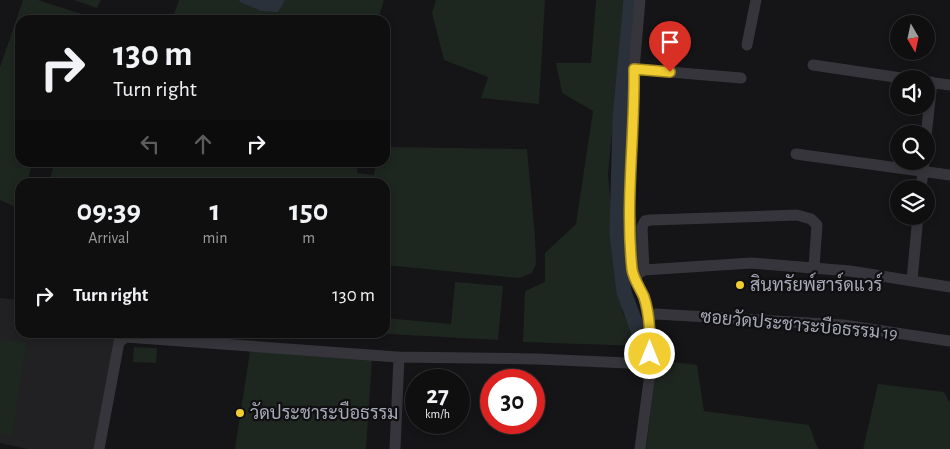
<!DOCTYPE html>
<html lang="en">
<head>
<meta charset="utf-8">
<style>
  body { margin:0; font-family:"Alegreya Sans",Sarabun,sans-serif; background:#1e1d1e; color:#f1f3f6; height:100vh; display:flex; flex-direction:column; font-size:19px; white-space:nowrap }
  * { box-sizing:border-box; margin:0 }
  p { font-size:16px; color:#9c9c9f }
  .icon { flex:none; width:28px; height:28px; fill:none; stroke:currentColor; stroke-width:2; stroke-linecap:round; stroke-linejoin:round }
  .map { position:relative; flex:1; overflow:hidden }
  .side { position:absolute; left:15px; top:178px; width:375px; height:160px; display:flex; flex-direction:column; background:#100f10; border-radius:15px; box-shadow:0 2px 8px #0003,0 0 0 1px #302f30 }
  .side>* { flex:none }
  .top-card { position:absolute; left:15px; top:15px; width:375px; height:152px; border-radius:15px; box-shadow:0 2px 8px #0003,0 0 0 1px #302f30; background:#100f10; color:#f1f3f6; overflow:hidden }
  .needle { width:32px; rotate:171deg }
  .buttons { position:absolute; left:890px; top:15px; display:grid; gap:10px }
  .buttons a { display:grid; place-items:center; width:45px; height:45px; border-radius:50%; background:#100f10; box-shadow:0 2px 8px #0003,0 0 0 1px #302f30; font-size:25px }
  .speed { position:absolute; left:405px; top:369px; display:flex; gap:10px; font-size:25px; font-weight:700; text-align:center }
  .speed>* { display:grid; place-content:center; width:65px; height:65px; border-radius:50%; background:#100f10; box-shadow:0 2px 8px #0003,0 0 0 1px #302f30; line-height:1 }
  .speed small { font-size:12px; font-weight:400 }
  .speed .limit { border:8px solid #d22; background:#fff; color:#111 }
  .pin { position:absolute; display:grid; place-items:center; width:42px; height:42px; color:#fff; margin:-51px -21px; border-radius:50% 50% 50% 0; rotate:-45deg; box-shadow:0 0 5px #0007 }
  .pin .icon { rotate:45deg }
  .me { position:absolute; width:55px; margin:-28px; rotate:0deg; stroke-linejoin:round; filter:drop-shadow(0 0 4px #0008) }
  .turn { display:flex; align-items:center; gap:18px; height:105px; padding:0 15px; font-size:22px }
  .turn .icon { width:65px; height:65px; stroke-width:2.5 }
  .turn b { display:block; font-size:35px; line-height:42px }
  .lanes { display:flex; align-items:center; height:48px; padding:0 15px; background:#0003; justify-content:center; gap:25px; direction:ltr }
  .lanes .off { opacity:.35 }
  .eta { display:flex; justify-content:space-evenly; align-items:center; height:85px; text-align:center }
  .eta b { font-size:30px; font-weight:600; line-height:35px }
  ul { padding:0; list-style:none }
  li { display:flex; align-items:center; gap:15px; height:65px; padding:0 15px }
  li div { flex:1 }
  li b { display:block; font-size:19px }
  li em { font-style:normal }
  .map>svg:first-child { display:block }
  .built { fill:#212023 }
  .green { fill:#1e2620 }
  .water { fill:#2b313a }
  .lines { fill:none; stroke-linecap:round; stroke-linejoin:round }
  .canal { stroke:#2b313a; stroke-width:15 }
  .minor { stroke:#35353b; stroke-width:11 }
  .route-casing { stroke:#9d8520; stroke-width:12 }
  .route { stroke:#f1cd31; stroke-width:9 }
  .poi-dot { fill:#f1cd31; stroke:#100f11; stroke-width:2 }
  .labels { text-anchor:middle; stroke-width:4.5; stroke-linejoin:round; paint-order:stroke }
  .poi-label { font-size:18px; fill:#a6a9b6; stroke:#100f11; text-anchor:start }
  .street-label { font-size:18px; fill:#a6a9b6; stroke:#100f11 }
</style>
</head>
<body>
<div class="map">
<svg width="950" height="449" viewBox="0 0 950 449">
  <rect width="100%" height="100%" fill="#151416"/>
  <path class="built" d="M 0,298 L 20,300 L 20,332 L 116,333 L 94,449 L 27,449 L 0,443 Z"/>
  <path class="green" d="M 23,0 L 38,0 L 88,16 L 87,20 L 20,20 L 20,162 L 33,163 L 28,178 L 46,182 L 20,182 L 20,209 L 0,200 L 0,67 Z
    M 74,0 L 101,0 L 97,8 Z
    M 179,0 L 384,0 L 378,20 L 172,20 Z
    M 436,0 L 545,0 L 539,104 L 481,98 L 488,77 L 444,60 L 432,13 Z
    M 596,0 L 625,0 L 608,174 L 618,283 L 623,313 L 641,346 L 523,342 L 525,291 L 545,282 L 545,253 L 576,224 L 593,111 L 562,93 L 556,63 L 591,63 Z
    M 385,147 L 527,149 L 535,236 L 536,264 L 532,273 L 519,278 L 385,265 L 385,182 L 49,182 L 55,162 L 358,162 L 357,173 L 374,175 L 376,163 L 385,162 Z
    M 455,282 L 503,286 L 498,340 L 371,333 L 385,332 L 385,318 L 451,324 Z
    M 0,339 L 27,343 L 12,436 L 0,434 Z
    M 134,347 L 157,348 L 156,363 L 133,362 Z
    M 250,351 L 372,359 L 366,449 L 235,449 Z
    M 657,360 L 697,365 L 704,411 L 809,425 L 818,449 L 646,449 Z
    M 878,384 L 944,392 L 950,403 L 950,449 L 863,449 Z"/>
  <path class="water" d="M 239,0 L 285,0 L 278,12 L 261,11 L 240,2 Z"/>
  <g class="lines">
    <path class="canal" d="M 631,0 L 620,119 L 617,234 L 624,292 L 642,341"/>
    <path class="minor" d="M 747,45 L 756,0
      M 813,65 L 908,79
      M 634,69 L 741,78
      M 926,82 L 950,85
      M 926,136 L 932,82
      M 796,154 L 950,175
      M 921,189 L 924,161
      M 644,270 L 642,227 L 645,221 L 651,220 L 797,215 L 811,219 L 817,225 L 814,267
      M 635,276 L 644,270 L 751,263 L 850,271 L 950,287
      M 912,280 L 918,216
      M 648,317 L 656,314 L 843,325 L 950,341
      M 99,449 L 119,342 L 126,337 L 397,357 L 537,359 L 650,364
      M 395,449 L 399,357
      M 640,449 L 650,373 L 651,333 L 644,299 L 633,271 L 629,192 L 634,69 L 640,0"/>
  </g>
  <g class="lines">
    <defs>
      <path id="route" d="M 650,354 C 650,335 650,315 644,297 C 640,288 633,278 632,269 C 625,202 635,136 634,69 L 670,72"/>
    </defs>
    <use href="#route" class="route-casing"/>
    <use href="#route" class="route"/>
  </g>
  <g class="poi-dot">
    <circle cx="740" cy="285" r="5"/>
    <circle cx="240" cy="413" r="5"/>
  </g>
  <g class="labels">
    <g class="poi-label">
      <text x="750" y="291">สินทรัยพ์ฮาร์ดแวร์</text>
      <text x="250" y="419">วัดประชาระบือธรรม</text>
    </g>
    <g class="street-label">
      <text transform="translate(799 325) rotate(5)" y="6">ซอยวัดประชาระบือธรรม 19</text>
    </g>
  </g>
</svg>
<div class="buttons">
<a><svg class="needle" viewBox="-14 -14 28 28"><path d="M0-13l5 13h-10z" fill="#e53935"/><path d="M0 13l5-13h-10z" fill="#9c9c9f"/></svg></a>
<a><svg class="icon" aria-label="sound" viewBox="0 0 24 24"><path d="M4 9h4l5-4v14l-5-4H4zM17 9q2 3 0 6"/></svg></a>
<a><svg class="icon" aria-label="search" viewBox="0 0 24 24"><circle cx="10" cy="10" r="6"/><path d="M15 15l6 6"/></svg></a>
<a><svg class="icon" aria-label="layers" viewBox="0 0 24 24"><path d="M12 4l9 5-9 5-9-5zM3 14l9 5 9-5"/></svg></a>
</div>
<div class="speed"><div>27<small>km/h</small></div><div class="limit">30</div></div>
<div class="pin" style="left:670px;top:72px;background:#d93025"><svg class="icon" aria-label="arrive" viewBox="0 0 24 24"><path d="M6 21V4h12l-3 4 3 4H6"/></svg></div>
<svg class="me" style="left:650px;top:354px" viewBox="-20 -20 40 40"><circle r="17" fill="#f1cd31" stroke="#fff" stroke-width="3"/><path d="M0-11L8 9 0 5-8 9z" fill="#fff"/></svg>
<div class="top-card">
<div class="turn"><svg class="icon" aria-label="right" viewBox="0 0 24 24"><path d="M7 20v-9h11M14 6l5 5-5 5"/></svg><div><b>130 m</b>Turn right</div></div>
<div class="lanes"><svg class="icon off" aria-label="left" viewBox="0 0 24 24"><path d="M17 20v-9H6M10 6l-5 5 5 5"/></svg><svg class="icon off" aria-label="ahead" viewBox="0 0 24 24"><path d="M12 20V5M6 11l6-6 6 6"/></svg><svg class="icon" aria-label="right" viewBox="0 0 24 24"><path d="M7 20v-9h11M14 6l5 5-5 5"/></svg></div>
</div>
<section class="side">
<div class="eta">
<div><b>09:39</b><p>Arrival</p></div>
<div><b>1</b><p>min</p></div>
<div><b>150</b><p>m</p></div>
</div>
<ul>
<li><svg class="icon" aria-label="right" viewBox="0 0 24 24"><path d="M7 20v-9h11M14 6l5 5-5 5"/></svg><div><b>Turn right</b></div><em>130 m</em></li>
</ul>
</section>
</div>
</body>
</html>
